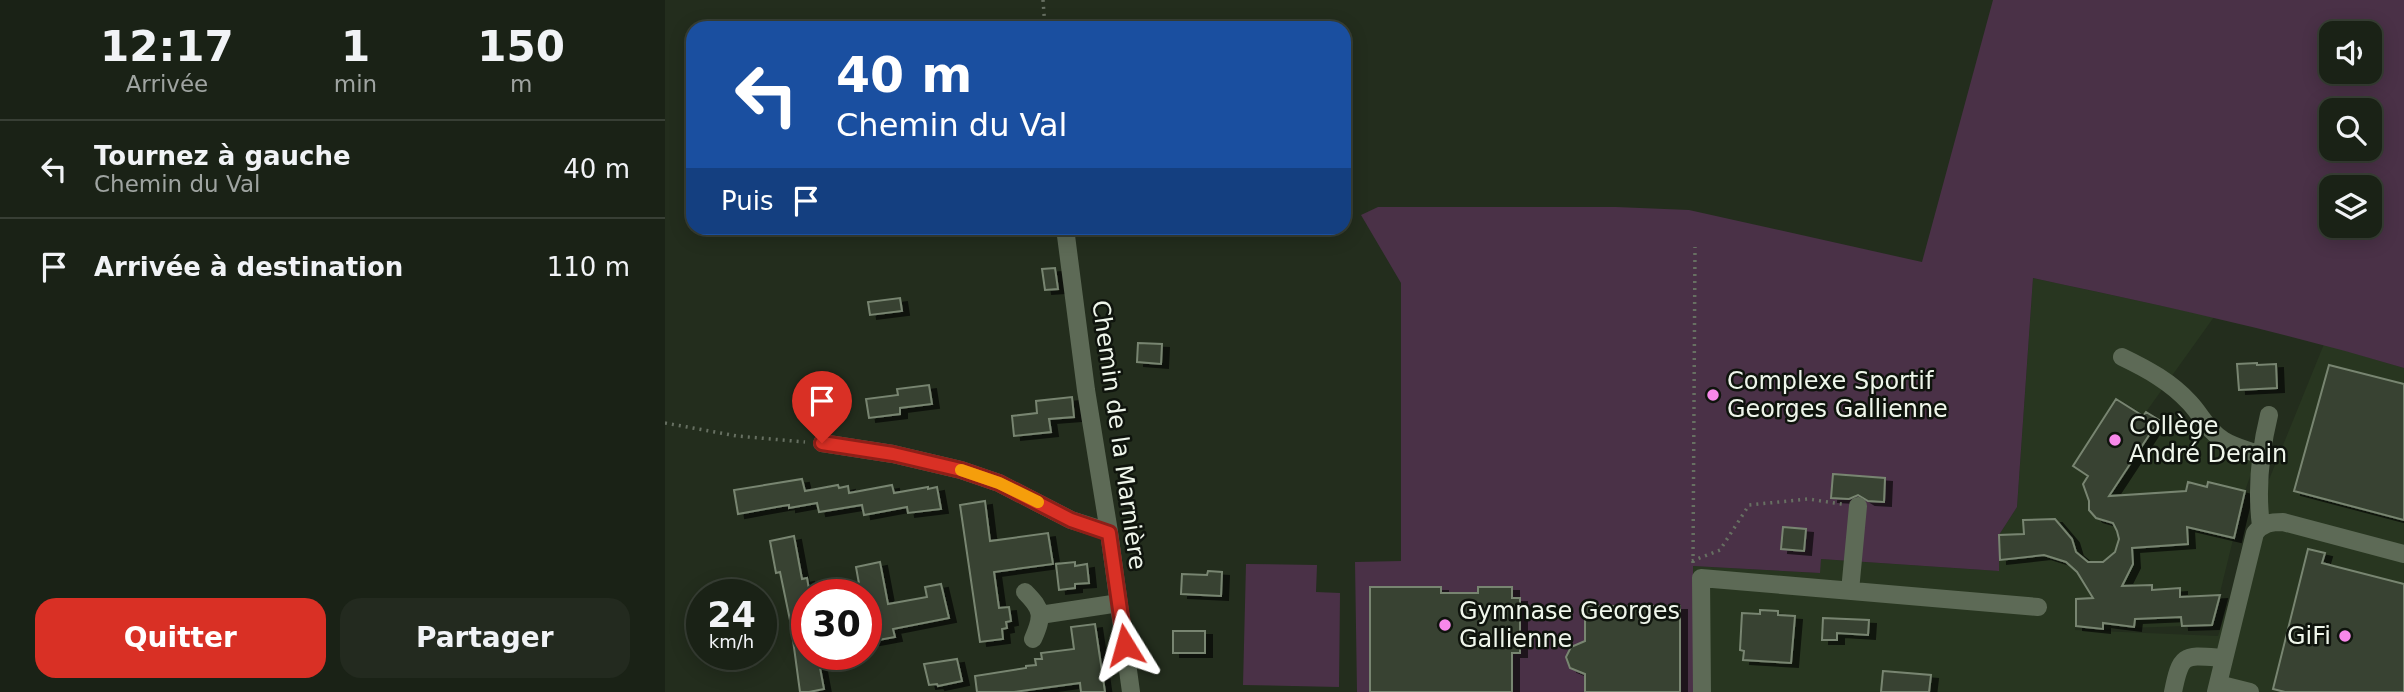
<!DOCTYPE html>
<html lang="fr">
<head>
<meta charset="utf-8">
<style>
  body { margin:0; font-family:"DejaVu Sans",sans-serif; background:#232a1f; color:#f1f3f6; height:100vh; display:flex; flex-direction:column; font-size:26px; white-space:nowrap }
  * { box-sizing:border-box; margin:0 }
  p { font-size:23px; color:#9fa4a1 }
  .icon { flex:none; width:38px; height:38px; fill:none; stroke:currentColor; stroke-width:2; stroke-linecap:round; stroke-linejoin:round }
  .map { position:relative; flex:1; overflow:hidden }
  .panel { display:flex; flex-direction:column; background:#1a2216; width:665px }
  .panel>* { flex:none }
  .hud { position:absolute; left:21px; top:21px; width:665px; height:214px; border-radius:21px; box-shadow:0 4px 18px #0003,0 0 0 2px #383f35; background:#1a4fa0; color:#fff; overflow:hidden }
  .buttons { position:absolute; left:1654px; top:21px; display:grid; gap:14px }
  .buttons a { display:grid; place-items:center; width:63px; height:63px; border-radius:14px; background:#1a2216; box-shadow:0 4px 18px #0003,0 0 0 2px #383f35; font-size:35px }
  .speed { position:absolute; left:21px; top:579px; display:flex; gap:14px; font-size:35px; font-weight:700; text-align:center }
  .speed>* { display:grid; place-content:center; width:91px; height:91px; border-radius:50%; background:#1a2216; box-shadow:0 4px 18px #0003,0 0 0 2px #383f35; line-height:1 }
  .speed small { font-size:18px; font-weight:400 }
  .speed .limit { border:10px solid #d22; background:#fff; color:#111 }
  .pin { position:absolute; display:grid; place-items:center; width:60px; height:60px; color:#fff; margin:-72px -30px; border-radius:50% 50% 50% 0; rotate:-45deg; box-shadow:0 0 7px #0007 }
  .pin .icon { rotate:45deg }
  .me { position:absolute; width:77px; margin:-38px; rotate:352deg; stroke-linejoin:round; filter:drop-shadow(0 0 5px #0008) }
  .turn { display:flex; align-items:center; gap:24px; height:147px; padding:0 35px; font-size:32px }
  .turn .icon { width:91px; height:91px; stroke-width:2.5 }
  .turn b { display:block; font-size:49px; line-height:60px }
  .then { display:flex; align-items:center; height:66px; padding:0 35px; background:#0003; gap:14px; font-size:26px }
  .eta { display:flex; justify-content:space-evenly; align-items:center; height:119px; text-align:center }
  .eta b { font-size:42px; font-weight:800; line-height:49px }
  .action { display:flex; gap:14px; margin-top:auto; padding:14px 35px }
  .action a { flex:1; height:80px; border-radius:21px; background:#d93025; color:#fff; font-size:28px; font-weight:800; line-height:80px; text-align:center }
  .action a+a { background:#232a1f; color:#f1f3f6 }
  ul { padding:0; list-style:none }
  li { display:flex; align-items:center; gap:21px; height:98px; padding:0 35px; border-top:2px solid #383f35 }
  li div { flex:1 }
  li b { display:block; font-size:26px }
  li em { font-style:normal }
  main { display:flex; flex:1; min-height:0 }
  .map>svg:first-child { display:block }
  .built { fill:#283620 }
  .green { fill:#4a3147; fill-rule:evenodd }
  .building { fill:#374230; stroke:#788571; stroke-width:2; filter:url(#shadow) }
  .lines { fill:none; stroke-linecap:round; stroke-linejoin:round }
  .path { stroke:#677062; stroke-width:3.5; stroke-dasharray:2 5; stroke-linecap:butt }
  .minor { stroke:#5d6a56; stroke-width:18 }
  .route-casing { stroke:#8d1f18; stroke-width:18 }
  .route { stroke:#d93025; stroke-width:12 }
  .slow { stroke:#f59e0b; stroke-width:12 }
  .poi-dot { fill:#f888ea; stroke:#0f140d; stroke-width:2.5 }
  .labels { text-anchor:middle; stroke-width:5; stroke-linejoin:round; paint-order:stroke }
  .poi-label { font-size:24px; fill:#eff6eb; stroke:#0f140d; text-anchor:start }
  .street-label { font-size:24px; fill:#eff6eb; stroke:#0f140d }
</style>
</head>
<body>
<main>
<section class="panel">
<div class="eta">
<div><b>12:17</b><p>Arrivée</p></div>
<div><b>1</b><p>min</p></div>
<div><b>150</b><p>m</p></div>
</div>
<ul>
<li><svg class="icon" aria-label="left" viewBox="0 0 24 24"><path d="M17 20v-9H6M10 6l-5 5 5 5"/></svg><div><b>Tournez à gauche</b><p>Chemin du Val</p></div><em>40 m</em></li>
<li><svg class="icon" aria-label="arrive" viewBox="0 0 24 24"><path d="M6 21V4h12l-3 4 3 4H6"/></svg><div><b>Arrivée à destination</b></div><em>110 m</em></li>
</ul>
<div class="action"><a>Quitter</a><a>Partager</a></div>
</section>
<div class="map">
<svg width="1739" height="692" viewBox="0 0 1739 692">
  <defs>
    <filter id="shadow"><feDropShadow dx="7" dy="4" stdDeviation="0" flood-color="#0009"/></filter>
  </defs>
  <rect width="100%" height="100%" fill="#232d1d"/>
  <path class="built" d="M 1368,278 L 1549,317 L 1481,412 L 1494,420 L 1591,459 L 1580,491 L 1547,625 L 1438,629 L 1410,626 L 1410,630 L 1553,636 L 1599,492 L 1659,344 L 1739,368 L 1739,692 L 1028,692 L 1028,566 L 1154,573 L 1156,559 L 1334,571 L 1334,535 L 1352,507 Z"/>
  <path class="green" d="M 1328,0 L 1739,0 L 1739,368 C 1617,331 1493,305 1368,278 L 1352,507 L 1334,535 L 1334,571 L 1156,559 L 1155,573 L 1028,566 L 1028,692 L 692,692 L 690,562 L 736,561 L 736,283 L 696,215 L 713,207 L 951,207 L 1024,210 L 1257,262 ZM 1666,33 L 1704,33 L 1704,72 L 1666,72 ZM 1666,110 L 1704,110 L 1704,149 L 1666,149 ZM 1666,187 L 1704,187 L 1704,226 L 1666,226 Z
    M 581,564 L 652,565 L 651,592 L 675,593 L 674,687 L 578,685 Z"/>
  <path class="building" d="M 390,268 L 393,289 L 380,290 L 377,269 Z
    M 235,298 L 237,311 L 205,315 L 203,302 Z
    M 473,343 L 497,344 L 496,364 L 472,362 Z
    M 1592,363 L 1592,365 L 1611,364 L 1612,388 L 1574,390 L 1572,364 Z
    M 1664,365 L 1739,384 L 1739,520 L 1629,491 Z
    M 264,385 L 267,404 L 235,408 L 235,414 L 204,418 L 201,399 L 233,395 L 232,389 Z
    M 407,397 L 409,417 L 384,419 L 386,432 L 349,436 L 347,416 L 372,413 L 371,401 Z
    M 1451,399 L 1478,416 L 1481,412 L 1494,420 L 1444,496 L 1521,491 L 1523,482 L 1542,487 L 1543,482 L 1580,491 L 1569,538 L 1522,527 L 1523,544 L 1467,548 L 1468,564 L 1457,586 L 1487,585 L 1487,590 L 1515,588 L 1515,597 L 1555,595 L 1547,625 L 1517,626 L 1516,617 L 1470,619 L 1469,627 L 1438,623 L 1438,629 L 1411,626 L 1411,599 L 1428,598 L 1412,572 L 1401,562 L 1379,555 L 1335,560 L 1334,535 L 1359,534 L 1358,520 L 1390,519 L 1407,539 L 1411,552 L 1423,562 L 1438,562 L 1450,552 L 1454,539 L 1452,531 L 1448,523 L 1431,518 L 1424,510 L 1424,501 L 1418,484 L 1423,476 L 1408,466 Z
    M 1168,474 L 1220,478 L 1219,502 L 1203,501 L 1193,495 L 1184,499 L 1166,498 Z
    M 137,479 L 140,491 L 173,485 L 174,488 L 183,486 L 184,493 L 227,485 L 229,493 L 263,487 L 263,489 L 272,487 L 276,509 L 243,513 L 242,507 L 199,515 L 197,505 L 154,512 L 152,503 L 124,508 L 124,505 L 117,506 L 73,514 L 69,490 Z
    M 320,501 L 325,541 L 383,533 L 388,564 L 329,572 L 334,608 L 344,607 L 346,621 L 341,622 L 342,628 L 337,629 L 338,639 L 315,642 L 295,505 Z
    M 1118,527 L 1141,529 L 1139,551 L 1116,549 Z
    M 129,536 L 137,579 L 142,578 L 145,595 L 142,595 L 142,659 L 153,657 L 159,689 L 144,692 L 135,692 L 126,625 L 115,572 L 111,573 L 105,541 Z
    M 1643,549 L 1660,553 L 1657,563 L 1739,584 L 1739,692 L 1620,692 L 1608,689 Z
    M 215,562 L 223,604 L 262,597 L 260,587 L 276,584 L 284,618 L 228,629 L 230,637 L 208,641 L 201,609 L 201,595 L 196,595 L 191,567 Z
    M 410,562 L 410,566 L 422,564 L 424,583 L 410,584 L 410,588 L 394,590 L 391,564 Z
    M 543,571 L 557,572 L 556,596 L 516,594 L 517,574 L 542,575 Z
    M 705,587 L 776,587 L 776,593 L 813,593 L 813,587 L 847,587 L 847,598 L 855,598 L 855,653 L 847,653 L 847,692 L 705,692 Z
    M 920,606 L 1015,606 L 1015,692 L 920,692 L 920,674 L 905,668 L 901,657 L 906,647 L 920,641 Z
    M 1095,610 L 1113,611 L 1113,615 L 1130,616 L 1126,663 L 1078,660 L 1079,651 L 1075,650 L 1077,613 L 1095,614 Z
    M 1158,618 L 1204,620 L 1203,635 L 1172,633 L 1172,640 L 1157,640 Z
    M 430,624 L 440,692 L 416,692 L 415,683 L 349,692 L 312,692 L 310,676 L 361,668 L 361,666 L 371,665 L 370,659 L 377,659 L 376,653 L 409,649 L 406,627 Z
    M 508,631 L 540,631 L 540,653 L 508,653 Z
    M 292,659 L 297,681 L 273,686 L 272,684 L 264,685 L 259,664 Z
    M 1218,671 L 1266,675 L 1264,692 L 1216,692 Z"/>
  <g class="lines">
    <path class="path" d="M 378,0 L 380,28
      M 0,423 L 72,436 L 140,442
      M 1027,561 L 1055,550 L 1084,505 L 1143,499 L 1177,504
      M 1028,563 L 1030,247"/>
    <path class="minor" d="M 400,228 L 421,390 L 444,532 L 466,692
      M 1457,357 C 1482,369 1506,382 1525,403 C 1537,416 1543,431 1558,440 C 1569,447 1583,450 1595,455
      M 157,443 L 228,454 L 296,470 L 334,483 L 406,520 L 444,532
      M 1596,526 C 1591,487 1595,452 1604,415
      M 1185,591 L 1193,506
      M 360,592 C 378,610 378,616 368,639
      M 375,615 L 454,603
      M 1553,684 L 1585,692
      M 1037,692 L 1036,578 L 1373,607
      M 1508,692 C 1516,652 1519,655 1559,658
      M 1551,692 L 1590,533 C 1598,523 1606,522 1618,522 L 1739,554"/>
  </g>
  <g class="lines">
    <defs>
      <path id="route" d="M 157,443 L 228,454 L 296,470 L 334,483 L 406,520 L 444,533 L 460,645"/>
    </defs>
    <use href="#route" class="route-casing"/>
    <use href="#route" class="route"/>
    <path class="slow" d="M 296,470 L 334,483 L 373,502"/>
  </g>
  <g class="poi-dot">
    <circle cx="1048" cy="395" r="7"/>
    <circle cx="1450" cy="440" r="7"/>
    <circle cx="780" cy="625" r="7"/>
    <circle cx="1680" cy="636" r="7"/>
  </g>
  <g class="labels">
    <g class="poi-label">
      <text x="1062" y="389">Complexe Sportif<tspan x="1062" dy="28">Georges Gallienne</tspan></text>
      <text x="1464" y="434">Collège<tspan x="1464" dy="28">André Derain</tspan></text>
      <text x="794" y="619">Gymnase Georges<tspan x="794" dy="28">Gallienne</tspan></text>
      <text x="1666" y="644" text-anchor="end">GiFi</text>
    </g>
    <g class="street-label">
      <text transform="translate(454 435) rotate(82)" y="8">Chemin de la Marnière</text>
    </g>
  </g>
</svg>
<div class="buttons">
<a><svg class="icon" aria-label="sound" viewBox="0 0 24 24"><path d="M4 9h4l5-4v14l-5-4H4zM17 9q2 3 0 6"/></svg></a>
<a><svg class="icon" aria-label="search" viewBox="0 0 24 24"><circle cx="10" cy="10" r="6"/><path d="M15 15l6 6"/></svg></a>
<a><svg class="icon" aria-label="layers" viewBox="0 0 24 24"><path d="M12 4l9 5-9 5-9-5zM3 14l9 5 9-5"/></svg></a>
</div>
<div class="speed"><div>24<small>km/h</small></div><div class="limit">30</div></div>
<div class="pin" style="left:157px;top:443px;background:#d93025"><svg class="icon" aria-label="arrive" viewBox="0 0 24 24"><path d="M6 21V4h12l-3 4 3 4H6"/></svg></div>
<svg class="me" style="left:460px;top:645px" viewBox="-20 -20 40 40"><path d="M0-17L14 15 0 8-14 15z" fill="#d93025" stroke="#fff" stroke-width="4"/></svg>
<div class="hud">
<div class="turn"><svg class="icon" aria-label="left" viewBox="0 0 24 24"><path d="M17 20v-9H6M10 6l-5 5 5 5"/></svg><div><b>40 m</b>Chemin du Val</div></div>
<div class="then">Puis<svg class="icon" aria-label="arrive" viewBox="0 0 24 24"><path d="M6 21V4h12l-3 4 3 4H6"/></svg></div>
</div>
</div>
</main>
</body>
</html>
